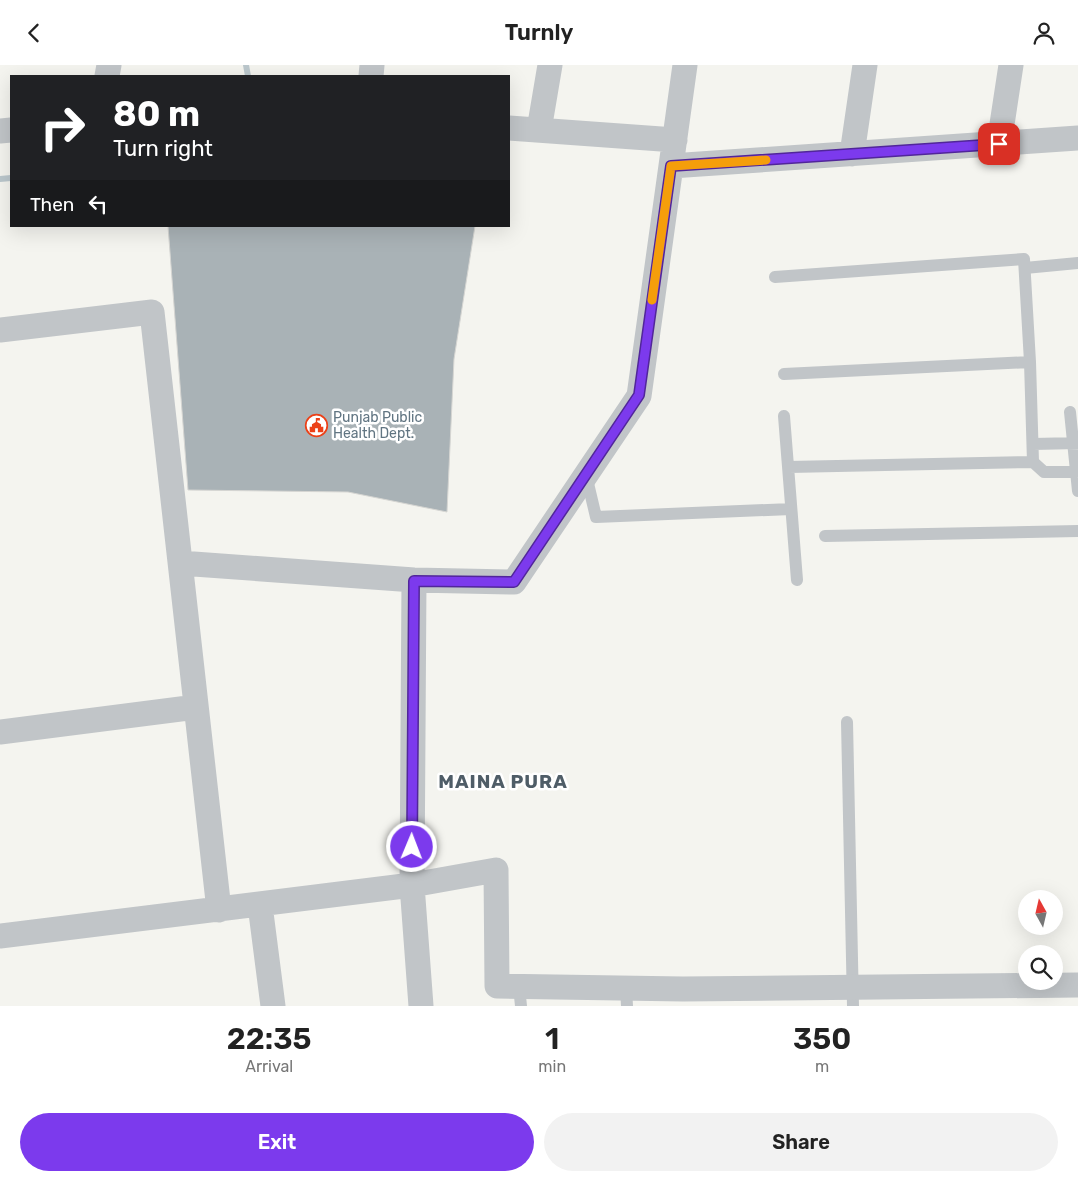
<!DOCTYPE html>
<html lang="en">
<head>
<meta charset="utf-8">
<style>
  body { margin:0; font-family:Rubik,sans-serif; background:#f2f2f2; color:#222; height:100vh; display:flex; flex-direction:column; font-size:19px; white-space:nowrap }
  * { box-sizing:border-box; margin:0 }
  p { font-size:16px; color:#767676 }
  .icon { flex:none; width:28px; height:28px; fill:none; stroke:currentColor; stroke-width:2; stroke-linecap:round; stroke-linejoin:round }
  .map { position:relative; height:941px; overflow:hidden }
  .panel { display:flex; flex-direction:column; background:#fff; flex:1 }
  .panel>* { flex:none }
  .guide { position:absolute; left:10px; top:10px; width:500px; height:152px; border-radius:0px; box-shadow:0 5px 20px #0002; background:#202124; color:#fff; overflow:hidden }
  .needle { width:32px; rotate:352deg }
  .fabs { position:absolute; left:1018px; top:825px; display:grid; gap:10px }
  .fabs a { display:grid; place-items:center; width:45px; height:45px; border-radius:50%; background:#fff; box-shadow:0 5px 20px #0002; font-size:25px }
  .pin { position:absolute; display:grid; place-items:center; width:42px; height:42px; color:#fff; margin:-21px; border-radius:10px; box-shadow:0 2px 8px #0006 }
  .me { position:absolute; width:55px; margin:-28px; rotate:1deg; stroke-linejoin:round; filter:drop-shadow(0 0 4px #0008) }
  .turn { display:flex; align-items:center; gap:18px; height:105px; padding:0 20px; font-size:22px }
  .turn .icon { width:65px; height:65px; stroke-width:2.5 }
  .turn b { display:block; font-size:35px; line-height:42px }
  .then { display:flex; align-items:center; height:48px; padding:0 20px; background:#0003; gap:10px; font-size:19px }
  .eta { display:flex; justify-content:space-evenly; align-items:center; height:85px; text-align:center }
  .eta b { font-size:30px; font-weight:600; line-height:35px }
  .button { display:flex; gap:10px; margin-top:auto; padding:10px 20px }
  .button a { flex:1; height:58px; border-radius:30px; background:#7c3aed; color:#fff; font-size:20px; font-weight:600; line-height:58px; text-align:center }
  .button a+a { background:#f2f2f2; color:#222 }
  header { display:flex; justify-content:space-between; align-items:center; height:65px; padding:0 20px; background:#fff; font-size:22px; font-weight:600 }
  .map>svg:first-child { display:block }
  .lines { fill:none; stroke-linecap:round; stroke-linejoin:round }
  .stream { stroke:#bbc7cc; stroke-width:6 }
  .building { fill:#a9b2b6; stroke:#d5d5d2 }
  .lane { stroke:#c1c5c8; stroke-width:12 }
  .street { stroke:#c1c5c8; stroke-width:25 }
  .route-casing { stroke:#51269a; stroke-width:12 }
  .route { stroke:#7c3aed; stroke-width:9 }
  .slow { stroke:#f59e0b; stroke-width:9 }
  .labels { text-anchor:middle; stroke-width:5; stroke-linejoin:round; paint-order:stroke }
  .poi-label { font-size:14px; fill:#617582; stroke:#fff; text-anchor:start }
  .district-label { font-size:19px; font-weight:bold; letter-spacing:1px; fill:#4f5d67; stroke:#fff }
</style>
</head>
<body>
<header><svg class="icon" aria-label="back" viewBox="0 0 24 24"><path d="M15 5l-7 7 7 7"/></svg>Turnly<svg class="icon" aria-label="person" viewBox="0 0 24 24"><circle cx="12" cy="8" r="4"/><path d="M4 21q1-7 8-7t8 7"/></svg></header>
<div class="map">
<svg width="1078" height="941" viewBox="0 0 1078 941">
  <rect width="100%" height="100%" fill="#f4f4ef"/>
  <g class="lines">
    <path class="stream" d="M 246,0 L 248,11
      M 0,114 L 11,113"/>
  </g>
  <path class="building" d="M 168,161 L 475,161 L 454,294 L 447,447 L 348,427 L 188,425 Z"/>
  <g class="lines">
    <path class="lane" d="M 1025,203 L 1078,198
      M 775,212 L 1024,194 L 1030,297 L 1033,397
      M 784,309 L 1030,297
      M 1070,347 L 1078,426
      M 784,351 L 797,515
      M 1033,379 L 1078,378
      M 789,402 L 1033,397 L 1044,407 L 1076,407
      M 586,410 L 596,452 L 791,444
      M 825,471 L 1078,466
      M 847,657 L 853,941
      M 519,921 L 521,941
      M 626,923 L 627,941"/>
    <path class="street" d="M 107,11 L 109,0
      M 371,11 L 372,0
      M 509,63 L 675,75
      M 539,65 L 550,0
      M 0,66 L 11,65
      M 999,79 L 1011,0
      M 852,89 L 865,0
      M 671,101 L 1078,73
      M 0,265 L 152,247 L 219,845
      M 180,498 L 414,515 L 514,517 L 639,331 L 685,0
      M 414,515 L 412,820 L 421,941
      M 0,667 L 196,642
      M 260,840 L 273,941
      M 0,871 L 412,820 L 496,805 L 497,921 L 683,924 L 1078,920"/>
  </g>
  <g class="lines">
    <defs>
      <path id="route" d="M 412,782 L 414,516 L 514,517 L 639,330 L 671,101 L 999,79"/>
    </defs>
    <use href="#route" class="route-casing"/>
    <use href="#route" class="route"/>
    <path class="slow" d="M 652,235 L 671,101 L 766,95"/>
  </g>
  <defs>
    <symbol id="civic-ring" viewBox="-11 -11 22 22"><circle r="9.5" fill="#fff" stroke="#ec4017" stroke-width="1.5"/><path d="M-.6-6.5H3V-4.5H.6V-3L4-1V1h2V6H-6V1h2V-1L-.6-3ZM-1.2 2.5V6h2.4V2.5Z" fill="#ec4017"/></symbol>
  </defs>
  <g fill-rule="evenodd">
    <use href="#civic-ring" x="304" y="348" width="25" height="25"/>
  </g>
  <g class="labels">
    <g class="poi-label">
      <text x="333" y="357">Punjab Public<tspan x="333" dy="16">Health Dept.</tspan></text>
    </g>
    <g class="district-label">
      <text x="503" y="723">MAINA PURA</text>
    </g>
  </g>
</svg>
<div class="fabs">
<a><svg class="needle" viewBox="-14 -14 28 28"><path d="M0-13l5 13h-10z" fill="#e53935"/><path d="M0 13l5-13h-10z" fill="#767676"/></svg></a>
<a><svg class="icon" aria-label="search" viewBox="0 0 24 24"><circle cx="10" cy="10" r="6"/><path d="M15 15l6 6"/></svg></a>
</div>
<div class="pin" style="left:999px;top:79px;background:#d93025"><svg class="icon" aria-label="arrive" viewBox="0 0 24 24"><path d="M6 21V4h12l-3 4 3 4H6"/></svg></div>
<svg class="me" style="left:412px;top:782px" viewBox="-20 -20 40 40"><circle r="17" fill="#7c3aed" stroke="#fff" stroke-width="3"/><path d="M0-11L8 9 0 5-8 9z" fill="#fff"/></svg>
<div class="guide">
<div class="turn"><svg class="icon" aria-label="right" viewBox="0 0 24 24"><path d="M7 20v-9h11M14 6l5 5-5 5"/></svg><div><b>80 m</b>Turn right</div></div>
<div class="then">Then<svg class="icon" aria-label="left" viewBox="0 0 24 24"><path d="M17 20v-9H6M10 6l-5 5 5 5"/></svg></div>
</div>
</div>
<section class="panel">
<div class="eta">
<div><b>22:35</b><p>Arrival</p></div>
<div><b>1</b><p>min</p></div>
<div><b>350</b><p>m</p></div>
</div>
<div class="button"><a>Exit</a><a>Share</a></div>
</section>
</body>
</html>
